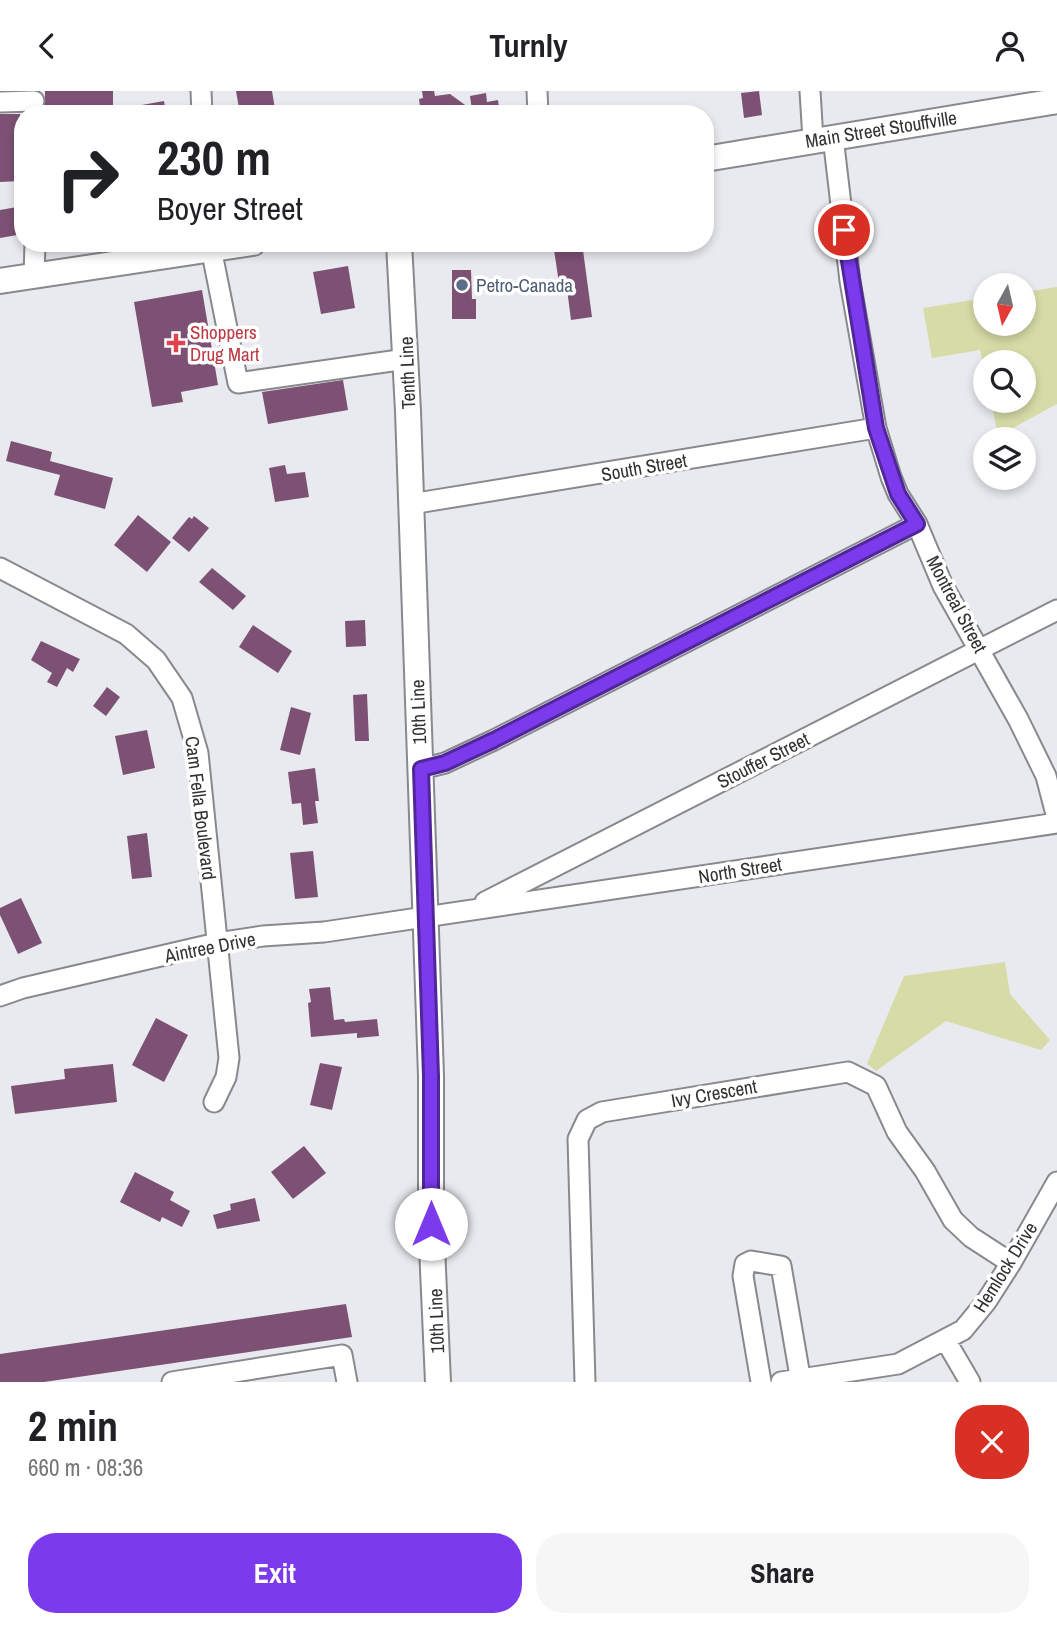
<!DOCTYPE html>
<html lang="en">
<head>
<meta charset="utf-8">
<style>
  body { margin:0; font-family:"Archivo Narrow",sans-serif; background:#f6f6f6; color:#202124; height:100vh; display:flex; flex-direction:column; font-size:26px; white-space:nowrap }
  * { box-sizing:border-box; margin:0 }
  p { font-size:23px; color:#757577 }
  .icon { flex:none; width:38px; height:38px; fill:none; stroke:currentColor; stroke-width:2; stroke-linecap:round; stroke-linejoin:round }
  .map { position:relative; height:1291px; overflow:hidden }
  .panel { display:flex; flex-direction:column; background:#fff; flex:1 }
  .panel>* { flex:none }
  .hud { position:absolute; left:14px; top:14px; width:700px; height:147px; border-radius:28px; box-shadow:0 4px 10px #0003; background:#fff; color:#202124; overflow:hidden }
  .needle { width:46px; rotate:188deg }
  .fabs { position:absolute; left:973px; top:182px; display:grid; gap:14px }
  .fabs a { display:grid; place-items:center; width:63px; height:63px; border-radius:50%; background:#fff; box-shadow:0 4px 10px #0003; font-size:35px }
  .pin { position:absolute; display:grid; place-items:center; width:60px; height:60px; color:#fff; margin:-30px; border:4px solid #fff; border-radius:50%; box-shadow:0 2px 7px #0007 }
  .me { position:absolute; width:77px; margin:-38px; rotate:0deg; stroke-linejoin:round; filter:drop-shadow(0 0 5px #0008) }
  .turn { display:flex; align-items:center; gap:24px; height:147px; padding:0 28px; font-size:32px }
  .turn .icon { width:91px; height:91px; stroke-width:2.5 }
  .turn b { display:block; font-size:49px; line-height:60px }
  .round { display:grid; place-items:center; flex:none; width:74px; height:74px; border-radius:28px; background:#f6f6f6 }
  .summary { display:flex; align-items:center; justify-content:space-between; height:119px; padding:0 28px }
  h1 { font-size:42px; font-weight:700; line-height:52px }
  .action { display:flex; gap:14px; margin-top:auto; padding:14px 28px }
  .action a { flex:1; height:80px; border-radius:28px; background:#7c3aed; color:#fff; font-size:28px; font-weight:700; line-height:80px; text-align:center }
  .action a+a { background:#f6f6f6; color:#202124 }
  header { display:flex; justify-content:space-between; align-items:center; height:91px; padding:0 28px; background:#fff; font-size:32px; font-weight:700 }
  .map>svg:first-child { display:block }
  .green { fill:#d6dba7 }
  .building { fill:#7d5174 }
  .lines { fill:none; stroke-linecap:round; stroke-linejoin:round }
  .minor-casing { stroke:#87898d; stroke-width:23 }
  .major-casing { stroke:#87898d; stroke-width:28 }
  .minor { stroke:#fff; stroke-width:19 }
  .major { stroke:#fff; stroke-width:24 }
  .route-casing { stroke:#51269a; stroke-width:18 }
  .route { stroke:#7c3aed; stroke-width:12 }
  .service-dot { fill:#5c6f8a; stroke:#fff; stroke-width:2.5 }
  .health-dot { fill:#e0444e; stroke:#fff; stroke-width:2.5 }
  .labels { text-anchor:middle; stroke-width:7; stroke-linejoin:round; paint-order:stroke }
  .street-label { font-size:19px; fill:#313233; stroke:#fff }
  .service-label { font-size:19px; fill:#4e5e75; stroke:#fff; text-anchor:start }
  .health-label { font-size:19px; fill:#be3a42; stroke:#fff; text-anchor:start }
</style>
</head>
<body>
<header><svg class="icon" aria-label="back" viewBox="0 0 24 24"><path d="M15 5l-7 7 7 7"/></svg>Turnly<svg class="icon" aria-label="person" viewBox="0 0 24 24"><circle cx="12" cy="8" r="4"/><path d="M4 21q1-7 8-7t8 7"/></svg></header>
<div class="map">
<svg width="1057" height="1291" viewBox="0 0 1057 1291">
  <rect width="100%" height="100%" fill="#e9eaef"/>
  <path class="green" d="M 1057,196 L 1057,313 L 998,345 L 991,310 L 1024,310 L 1024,271 L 985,271 L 985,283 L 980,259 L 932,267 L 923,217 L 985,207 L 985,233 L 1024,233 L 1024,201 Z
    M 1005,871 L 1010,903 L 1050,949 L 1041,959 L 946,930 L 876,980 L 867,973 L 904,885 Z"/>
  <path class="building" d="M 45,0 L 113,0 L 113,14 L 78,15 L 78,23 L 45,23 Z
    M 236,0 L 272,0 L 275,18 L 240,23 Z
    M 422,0 L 434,0 L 435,5 L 450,3 L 472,19 L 470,5 L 486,2 L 487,11 L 498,9 L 500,23 L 421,23 L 419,8 L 423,7 Z
    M 759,0 L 762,24 L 744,27 L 741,2 Z
    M 164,10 L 166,23 L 126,23 L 125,17 Z
    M 0,23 L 20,23 L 22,90 L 0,91 Z
    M 23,115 L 23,143 L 0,147 L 0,119 Z
    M 553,152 L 582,152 L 592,226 L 571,229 L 567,198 L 560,199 Z
    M 348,175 L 355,217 L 321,223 L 313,181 Z
    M 452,179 L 471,179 L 472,208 L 476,208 L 476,228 L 452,228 Z
    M 202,199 L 218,294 L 181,301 L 183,311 L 152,316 L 134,211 Z
    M 343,289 L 348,319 L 268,333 L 262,301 Z
    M 11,350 L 52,361 L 50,370 L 113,387 L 105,418 L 54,404 L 60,384 L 6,370 Z
    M 285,374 L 287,383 L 305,381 L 309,406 L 275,411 L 269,377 Z
    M 138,424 L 171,451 L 147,481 L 114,454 Z
    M 194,425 L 209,437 L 189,461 L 172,447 L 189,426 L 192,428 Z
    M 212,477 L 246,505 L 233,519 L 199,491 Z
    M 365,529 L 366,555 L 346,556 L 345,530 Z
    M 253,534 L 292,560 L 278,582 L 239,556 Z
    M 41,550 L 80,568 L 73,581 L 67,577 L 57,596 L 47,591 L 52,582 L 31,569 Z
    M 107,596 L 120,606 L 106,625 L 93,615 Z
    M 367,603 L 369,650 L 355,650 L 353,604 Z
    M 291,616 L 311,622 L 300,664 L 280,659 Z
    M 147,639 L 155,677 L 123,684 L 115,645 Z
    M 315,677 L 319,710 L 315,710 L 318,732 L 303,734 L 301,712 L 292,713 L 288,681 Z
    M 147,742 L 152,786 L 132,788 L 127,745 Z
    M 313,760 L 318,806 L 295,808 L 290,762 Z
    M 21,807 L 42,852 L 18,863 L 0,824 L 0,817 Z
    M 330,896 L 334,929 L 344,928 L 345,931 L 377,928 L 379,945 L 357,947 L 357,942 L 311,946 L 308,912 L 311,911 L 309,898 Z
    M 156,927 L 188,944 L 164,991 L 132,974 Z
    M 320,972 L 342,976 L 332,1019 L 310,1014 Z
    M 113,973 L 117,1011 L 15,1023 L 11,995 L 65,988 L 64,978 Z
    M 304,1055 L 326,1082 L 293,1108 L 271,1081 Z
    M 135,1081 L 174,1101 L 170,1109 L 190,1120 L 182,1136 L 162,1126 L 160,1131 L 120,1111 Z
    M 255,1107 L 260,1130 L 217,1138 L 213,1124 L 231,1119 L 230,1113 Z
    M 346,1213 L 352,1246 L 44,1291 L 0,1291 L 0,1263 Z"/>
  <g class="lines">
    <defs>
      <path id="minor" d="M 201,0 L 202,23
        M 537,0 L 538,23
        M 810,0 L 813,49
        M 0,11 L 34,10
        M 833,46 L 850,190 L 876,337 L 891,386 L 898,403 L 917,433 L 943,495 L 1018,628 L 1046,685 L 1057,727
        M 210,152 L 238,292 L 406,268
        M 34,186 L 35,152
        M 411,413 L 876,337
        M 0,477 L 126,543 L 156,569 L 182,607 L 198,662 L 229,967 L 226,986 L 214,1011
        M 421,678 L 445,672 L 494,649 L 917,433
        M 485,811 L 1057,519
        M 0,905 L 23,897 L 217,852 L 263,845 L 324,841 L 1057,732
        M 946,1250 L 970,1291
        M 172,1291 L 342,1264 L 347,1291
        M 585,1291 L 578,1048 L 587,1029 L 602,1021 L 848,981 L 876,995 L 897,1041 L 925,1080 L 953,1129 L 971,1146 L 1011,1172
        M 761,1291 L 743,1185 L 745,1173 L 751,1170 L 781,1175 L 801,1291
        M 781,1291 L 898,1273 L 963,1239 L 986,1211 L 1011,1172 L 1057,1091"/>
      <path id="major" d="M 705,68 L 1057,10
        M 399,152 L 408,320 L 431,985 L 431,1133 L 438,1291
        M 0,190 L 253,152"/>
    </defs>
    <use href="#minor" class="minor-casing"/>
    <use href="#major" class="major-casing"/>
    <use href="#minor" class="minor"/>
    <use href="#major" class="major"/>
  </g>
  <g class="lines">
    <defs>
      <path id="route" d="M 431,1133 L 431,985 L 421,678 L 445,672 L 494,649 L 917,433 L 898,403 L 876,337 L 844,139"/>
    </defs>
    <use href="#route" class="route-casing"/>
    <use href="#route" class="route"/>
  </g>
  <circle class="service-dot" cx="462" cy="194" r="7"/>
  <path class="health-dot" d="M172.5 241.5h7v7h7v7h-7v7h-7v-7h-7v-7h7z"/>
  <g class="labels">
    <g class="street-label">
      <text transform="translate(881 38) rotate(-9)" y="7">Main Street Stouffville</text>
      <text transform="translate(407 282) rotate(-92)" y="7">Tenth Line</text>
      <text transform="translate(644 376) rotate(-10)" y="7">South Street</text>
      <text transform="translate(957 513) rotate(62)" y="7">Montreal Street</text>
      <text transform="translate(418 621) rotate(-92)" y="7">10th Line</text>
      <text transform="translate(763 669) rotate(-27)" y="7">Stouffer Street</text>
      <text transform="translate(201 717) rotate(83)" y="7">Cam Fella Boulevard</text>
      <text transform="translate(740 779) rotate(-9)" y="7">North Street</text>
      <text transform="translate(210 856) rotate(-11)" y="7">Aintree Drive</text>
      <text transform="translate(714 1002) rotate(-10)" y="7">Ivy Crescent</text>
      <text transform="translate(1005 1176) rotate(-58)" y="7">Hemlock Drive</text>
      <text transform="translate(436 1230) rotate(-92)" y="7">10th Line</text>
    </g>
    <g class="service-label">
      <text x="476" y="201">Petro-Canada</text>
    </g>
    <g class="health-label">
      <text x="190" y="248">Shoppers<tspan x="190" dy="22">Drug Mart</tspan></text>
    </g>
  </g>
</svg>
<div class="fabs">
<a><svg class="needle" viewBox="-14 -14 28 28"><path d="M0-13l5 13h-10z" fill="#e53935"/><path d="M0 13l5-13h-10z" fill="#757577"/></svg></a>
<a><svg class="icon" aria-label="search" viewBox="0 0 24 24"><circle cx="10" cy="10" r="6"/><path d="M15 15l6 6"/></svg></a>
<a><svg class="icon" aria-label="layers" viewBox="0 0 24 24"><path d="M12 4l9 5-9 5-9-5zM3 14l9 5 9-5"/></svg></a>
</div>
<div class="pin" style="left:844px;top:139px;background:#d93025"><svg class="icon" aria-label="arrive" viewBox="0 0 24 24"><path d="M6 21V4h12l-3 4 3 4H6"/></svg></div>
<svg class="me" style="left:431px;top:1133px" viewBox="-20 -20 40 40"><circle r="19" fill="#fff"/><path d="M0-13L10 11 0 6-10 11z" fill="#7c3aed"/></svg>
<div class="hud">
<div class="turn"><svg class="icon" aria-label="right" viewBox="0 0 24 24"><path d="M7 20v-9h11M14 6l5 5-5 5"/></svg><div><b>230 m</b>Boyer Street</div></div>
</div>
</div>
<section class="panel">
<div class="summary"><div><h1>2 min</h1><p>660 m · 08:36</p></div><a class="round" style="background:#d93025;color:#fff"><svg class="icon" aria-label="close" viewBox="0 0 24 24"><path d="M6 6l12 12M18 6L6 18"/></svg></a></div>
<div class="action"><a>Exit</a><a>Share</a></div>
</section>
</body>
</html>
